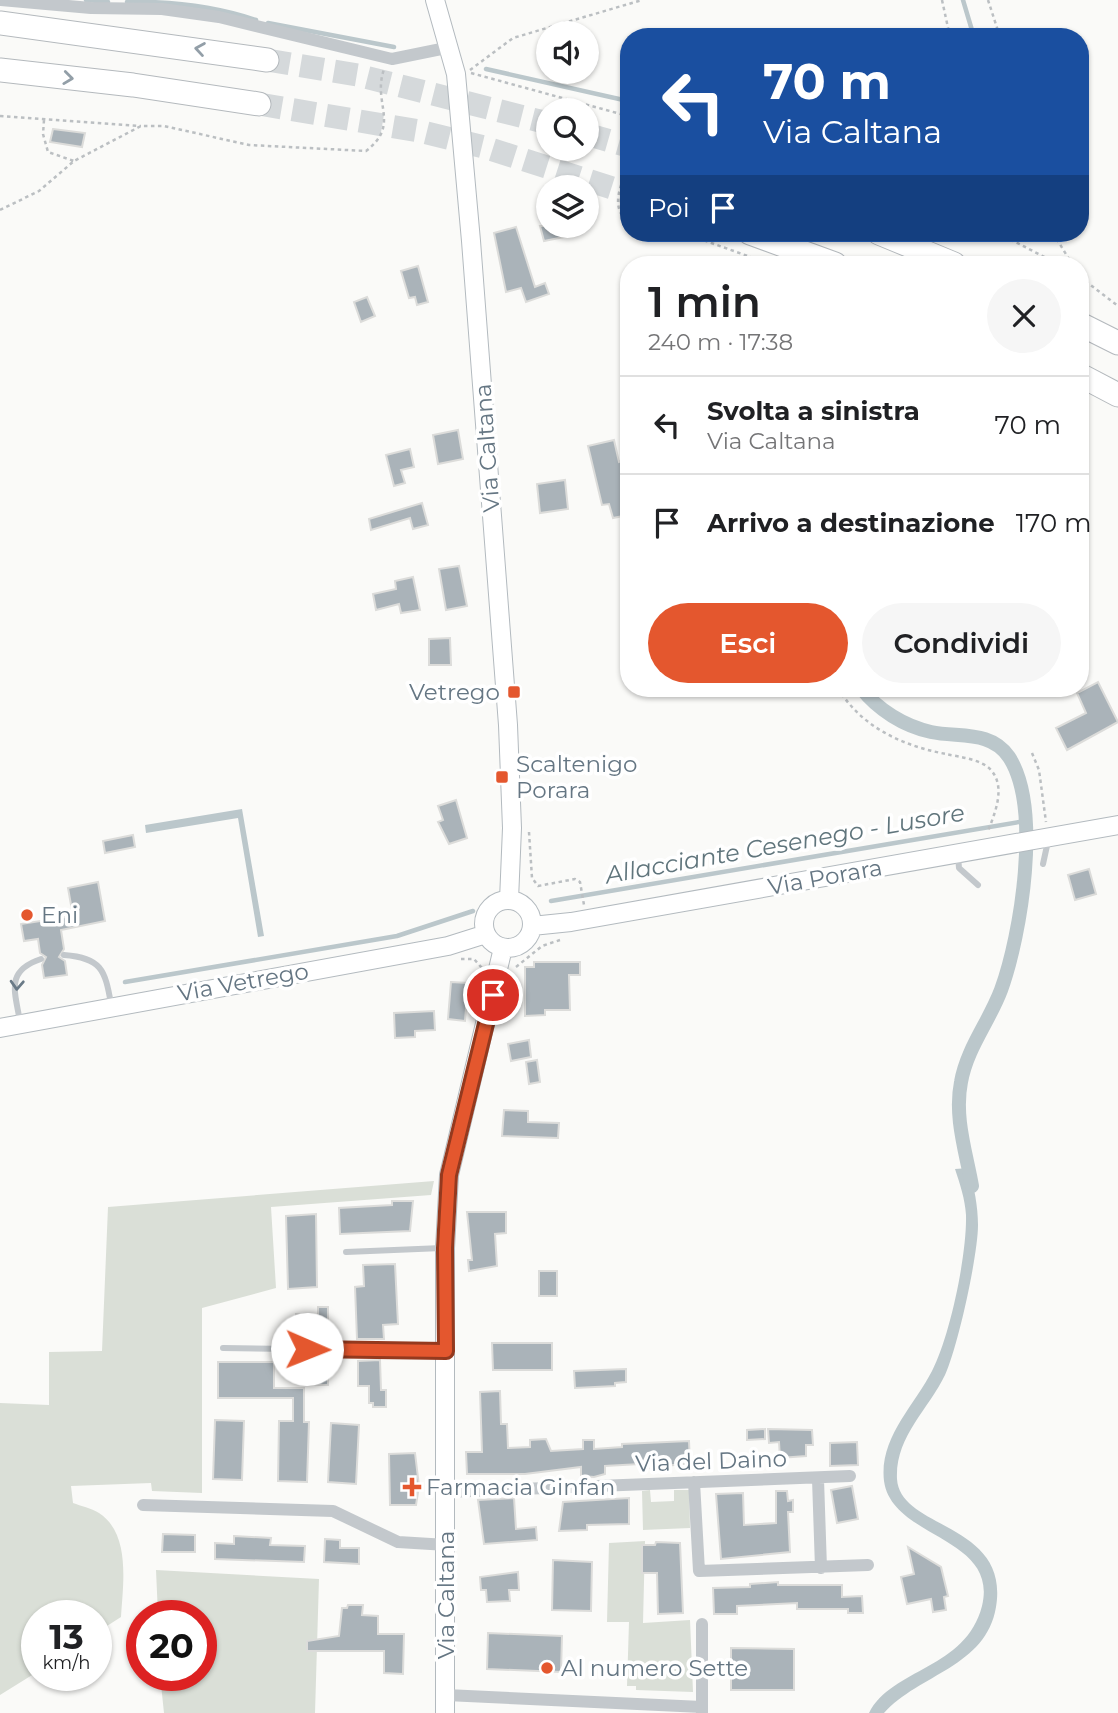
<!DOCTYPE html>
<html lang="it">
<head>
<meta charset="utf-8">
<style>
  body { margin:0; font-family:Montserrat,sans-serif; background:#f6f6f6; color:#202124; height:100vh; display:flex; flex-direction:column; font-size:26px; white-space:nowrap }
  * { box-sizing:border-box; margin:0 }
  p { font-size:23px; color:#757577 }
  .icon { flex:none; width:38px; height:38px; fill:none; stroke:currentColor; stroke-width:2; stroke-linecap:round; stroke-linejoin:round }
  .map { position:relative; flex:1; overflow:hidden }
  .drawer { position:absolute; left:620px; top:256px; width:469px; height:441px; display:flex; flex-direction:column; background:#fff; border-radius:28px; box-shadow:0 2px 5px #0004 }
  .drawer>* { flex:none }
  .banner { position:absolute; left:620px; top:28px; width:469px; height:214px; border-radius:28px; box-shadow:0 2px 5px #0004; background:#1a4fa0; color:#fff; overflow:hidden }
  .tools { position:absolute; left:536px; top:21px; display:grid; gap:14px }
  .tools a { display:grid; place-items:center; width:63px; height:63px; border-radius:50%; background:#fff; box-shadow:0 2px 5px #0004; font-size:35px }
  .speed { position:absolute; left:21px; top:1600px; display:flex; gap:14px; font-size:35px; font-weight:700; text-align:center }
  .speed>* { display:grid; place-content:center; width:91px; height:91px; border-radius:50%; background:#fff; box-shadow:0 2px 5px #0004; line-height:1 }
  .speed small { font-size:18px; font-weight:400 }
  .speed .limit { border:10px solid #d22; background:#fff; color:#111 }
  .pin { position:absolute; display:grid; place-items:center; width:60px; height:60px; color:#fff; margin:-30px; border:4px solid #fff; border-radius:50%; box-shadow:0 2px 7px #0007 }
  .me { position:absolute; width:77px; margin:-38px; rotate:91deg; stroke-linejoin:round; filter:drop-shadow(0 0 5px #0008) }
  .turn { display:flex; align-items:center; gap:24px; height:147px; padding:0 28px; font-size:32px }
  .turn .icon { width:91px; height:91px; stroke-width:2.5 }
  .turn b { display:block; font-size:49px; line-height:60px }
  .then { display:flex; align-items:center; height:66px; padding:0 28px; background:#0003; gap:14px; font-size:26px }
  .round { display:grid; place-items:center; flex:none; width:74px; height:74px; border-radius:37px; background:#f6f6f6 }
  .summary { display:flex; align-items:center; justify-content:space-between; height:119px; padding:0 28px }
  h1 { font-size:42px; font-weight:600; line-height:52px }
  .action { display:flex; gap:14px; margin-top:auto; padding:14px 28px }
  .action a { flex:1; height:80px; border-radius:42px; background:#e4572e; color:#fff; font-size:28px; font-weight:600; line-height:80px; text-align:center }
  .action a+a { background:#f6f6f6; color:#202124 }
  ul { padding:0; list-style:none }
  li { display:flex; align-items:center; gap:21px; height:98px; padding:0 28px; border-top:2px solid #e0e0e0 }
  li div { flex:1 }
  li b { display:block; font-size:26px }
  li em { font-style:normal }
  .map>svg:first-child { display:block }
  .green { fill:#dadfd7 }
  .water { fill:#bbc7cb }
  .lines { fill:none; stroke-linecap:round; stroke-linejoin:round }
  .stream { stroke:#bbc7cb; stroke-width:4.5 }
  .canal { stroke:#bbc7cb; stroke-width:14 }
  .building { fill:#aab3b9; stroke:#dcdcda; stroke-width:2 }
  .highway-tunnel { stroke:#d5d9db; stroke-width:23; stroke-dasharray:23 11; stroke-linecap:butt }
  .secondary-casing { stroke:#b3babf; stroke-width:20 }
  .highway-casing { stroke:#b4b9bd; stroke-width:25 }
  .path { stroke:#bbbfc2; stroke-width:2.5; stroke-dasharray:3.5 3.5; stroke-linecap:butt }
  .lane { stroke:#c3c8cc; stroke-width:6 }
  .street { stroke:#c3c8cc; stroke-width:12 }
  .secondary { stroke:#fff; stroke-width:18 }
  .highway { stroke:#fff; stroke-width:23 }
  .oneway { stroke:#939fa8 }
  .oneway2 { stroke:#6a7a87 }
  .route-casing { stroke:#94391e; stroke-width:18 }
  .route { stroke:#e4572e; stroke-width:12 }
  .poi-dot { fill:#e4572e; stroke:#fff; stroke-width:2.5 }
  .labels { text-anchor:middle; stroke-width:7; stroke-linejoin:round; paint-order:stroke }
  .street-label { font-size:23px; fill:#657683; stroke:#fff }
  .poi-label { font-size:23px; fill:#657683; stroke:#fff; text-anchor:start }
  .water-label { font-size:24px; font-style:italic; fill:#60757c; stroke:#fff }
</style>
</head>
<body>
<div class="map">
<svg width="1118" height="1713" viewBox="0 0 1118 1713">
  <rect width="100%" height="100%" fill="#fafaf8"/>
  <path class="green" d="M 434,1181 L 431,1195 L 271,1207 L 276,1288 L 202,1308 L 202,1493 L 152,1491 L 151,1483 L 71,1486 L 73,1503 C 81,1506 91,1508 99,1513 C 131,1534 123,1584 121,1617 L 96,1633 L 96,1615 L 37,1615 L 37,1672 L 0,1695 L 0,1403 L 49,1405 L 49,1352 L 102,1351 L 108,1207 Z
    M 650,1490 L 651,1502 L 674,1501 L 674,1490 L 689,1490 L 690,1528 L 643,1530 L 642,1491 Z
    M 645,1541 L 643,1623 L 690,1620 L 693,1692 L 636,1690 L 636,1686 L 627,1686 L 629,1622 L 607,1622 L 609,1543 Z
    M 156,1570 L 319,1579 L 315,1713 L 164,1713 L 160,1675 L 201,1675 L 201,1615 L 158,1615 Z"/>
  <path class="water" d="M 242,809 L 264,936 L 258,937 L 238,818 L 146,833 L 145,825 Z
    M 969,1168 C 974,1187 978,1206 978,1225 C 978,1255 958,1347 945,1375 C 928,1410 895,1437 897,1479 C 900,1530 1010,1522 996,1607 C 986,1667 919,1674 884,1713 L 869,1713 C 892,1668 966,1669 982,1606 C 999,1536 892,1539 884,1481 C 879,1438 914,1406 932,1371 C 950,1336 967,1255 966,1215 C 965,1199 960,1184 955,1169 Z"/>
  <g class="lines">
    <path class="stream" d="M 86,0 L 108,2
      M 963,0 L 974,37
      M 127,2 C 171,1 214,6 256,20
      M 268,23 L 394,47
      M 486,69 L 628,101
      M 551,901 L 1025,821
      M 125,982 L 397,936 L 473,911"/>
    <path class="canal" d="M 861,688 C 878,710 904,726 931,732 C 959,738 991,730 1009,757 C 1042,808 1021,935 1001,990 C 989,1022 967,1048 961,1082 C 954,1117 966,1152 972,1186"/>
  </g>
  <path class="building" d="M 53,129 L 85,133 L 82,147 L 50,142 Z
    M 540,226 L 567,226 L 569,236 L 544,241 Z
    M 516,227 L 535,287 L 545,283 L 549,294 L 526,302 L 521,288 L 506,292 L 494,233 Z
    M 418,266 L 428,302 L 417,305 L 415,297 L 409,298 L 401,271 Z
    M 367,297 L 375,316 L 361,322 L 354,302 Z
    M 458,430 L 463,459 L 438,464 L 433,435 Z
    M 614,440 L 619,462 L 628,459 L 628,480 L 624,481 L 628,515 L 613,518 L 609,504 L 602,505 L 588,446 Z
    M 410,449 L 414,467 L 401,470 L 405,483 L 394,486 L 386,455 Z
    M 565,480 L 568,509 L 540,513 L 537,484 Z
    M 422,503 L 428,525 L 413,529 L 410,518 L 371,530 L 369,519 Z
    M 459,566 L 467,606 L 446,610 L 439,569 Z
    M 413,577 L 420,610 L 401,613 L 399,604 L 376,610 L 373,594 L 396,589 L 395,581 Z
    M 450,638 L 451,665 L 429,665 L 429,639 Z
    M 1098,682 L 1118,722 L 1067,750 L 1056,728 L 1086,713 L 1077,693 Z
    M 456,800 L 467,838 L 449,844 L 438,822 L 443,820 L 438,806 Z
    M 133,835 L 135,847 L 105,853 L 103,841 Z
    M 1089,869 L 1096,894 L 1075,900 L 1068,875 Z
    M 98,882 L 105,921 L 61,930 L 64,949 L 59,957 L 65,961 L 67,975 L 44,978 L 42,965 L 46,957 L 40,953 L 38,939 L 24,941 L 21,924 L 73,916 L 68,888 Z
    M 534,962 L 580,962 L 580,975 L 569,975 L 570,1010 L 545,1010 L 545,1015 L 525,1016 L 525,967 L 534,967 Z
    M 451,982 L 468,983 L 465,1021 L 448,1019 Z
    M 434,1011 L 435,1030 L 415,1031 L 415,1037 L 395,1038 L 394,1013 Z
    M 529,1040 L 531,1057 L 511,1061 L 508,1044 Z
    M 537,1060 L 540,1082 L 529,1084 L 526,1062 Z
    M 504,1110 L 528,1111 L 528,1122 L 559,1123 L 558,1138 L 502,1136 Z
    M 392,1201 L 413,1201 L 410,1231 L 340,1234 L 339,1208 L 392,1205 Z
    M 467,1212 L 506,1212 L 506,1233 L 495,1234 L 497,1266 L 469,1271 L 468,1260 L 472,1260 Z
    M 316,1214 L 317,1287 L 288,1289 L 286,1216 Z
    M 395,1264 L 398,1324 L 383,1325 L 384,1339 L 357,1339 L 355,1287 L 364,1286 L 363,1265 Z
    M 539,1271 L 557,1271 L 557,1296 L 539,1296 Z
    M 318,1307 L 328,1307 L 328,1339 L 296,1339 L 296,1314 L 318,1315 Z
    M 492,1343 L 552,1343 L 552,1370 L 493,1370 Z
    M 380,1360 L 381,1390 L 386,1390 L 386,1407 L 373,1407 L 373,1403 L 369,1403 L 369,1386 L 358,1386 L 358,1361 Z
    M 306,1361 L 328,1361 L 328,1385 L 306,1385 Z
    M 218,1362 L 274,1362 L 274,1388 L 304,1388 L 304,1422 L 309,1422 L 307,1482 L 278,1481 L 279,1421 L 293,1421 L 293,1398 L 218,1398 Z
    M 626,1369 L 626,1382 L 615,1383 L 615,1386 L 575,1388 L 574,1371 Z
    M 500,1391 L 501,1424 L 507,1424 L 508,1448 L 530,1447 L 530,1440 L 546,1439 L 551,1451 L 583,1449 L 583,1440 L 594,1440 L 594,1449 L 622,1447 L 622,1444 L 689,1441 L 690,1463 L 640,1469 L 640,1464 L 605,1466 L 605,1474 L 594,1477 L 581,1476 L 581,1467 L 525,1474 L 467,1474 L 466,1452 L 482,1452 L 480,1392 Z
    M 215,1420 L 244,1421 L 242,1480 L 213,1479 Z
    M 331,1423 L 359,1425 L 356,1484 L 328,1482 Z
    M 765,1429 L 765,1439 L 747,1440 L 747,1430 Z
    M 768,1429 L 812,1430 L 813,1445 L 806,1445 L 806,1456 L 780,1458 L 779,1442 L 769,1443 Z
    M 857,1442 L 858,1465 L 830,1466 L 830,1443 Z
    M 415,1453 L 419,1486 L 416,1505 L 390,1505 L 389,1454 Z
    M 852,1486 L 858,1519 L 837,1523 L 831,1490 Z
    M 776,1491 L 787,1491 L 788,1501 L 793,1500 L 793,1512 L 788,1512 L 790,1552 L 721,1559 L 716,1494 L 743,1493 L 744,1525 L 776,1523 Z
    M 514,1498 L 516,1529 L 536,1527 L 537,1540 L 484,1544 L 478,1500 Z
    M 629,1498 L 629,1524 L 587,1525 L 587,1530 L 559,1531 L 563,1502 Z
    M 163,1534 L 195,1535 L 195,1552 L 162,1552 Z
    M 234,1536 L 271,1538 L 270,1545 L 305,1546 L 304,1562 L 215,1559 L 215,1543 L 234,1544 Z
    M 325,1539 L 340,1540 L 340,1548 L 359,1548 L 359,1564 L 324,1562 Z
    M 656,1542 L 680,1543 L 683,1613 L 658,1614 L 657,1573 L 642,1573 L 642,1545 L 655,1545 Z
    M 908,1547 L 941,1567 L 948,1596 L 944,1597 L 946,1610 L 933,1612 L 931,1599 L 907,1604 L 901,1577 L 914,1574 Z
    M 553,1560 L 592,1562 L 591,1611 L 552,1610 Z
    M 518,1572 L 519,1590 L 509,1590 L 510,1601 L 487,1602 L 486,1590 L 481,1590 L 480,1577 Z
    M 778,1582 L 778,1585 L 842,1585 L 842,1597 L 862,1596 L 863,1613 L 848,1613 L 848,1609 L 797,1609 L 797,1603 L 737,1606 L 737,1614 L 714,1614 L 713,1588 L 750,1587 L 750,1584 Z
    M 348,1605 L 363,1605 L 362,1615 L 378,1616 L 378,1634 L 404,1634 L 403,1674 L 384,1673 L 384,1651 L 307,1651 L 307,1641 L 339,1636 L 342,1608 L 347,1608 Z
    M 488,1633 L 562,1636 L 561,1672 L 487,1669 Z
    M 731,1648 L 794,1649 L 794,1690 L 731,1690 Z"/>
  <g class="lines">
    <path class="highway-tunnel" d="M 267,60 L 357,75 L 548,123
      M 259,104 L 419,131 L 484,147 L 628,193
      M 586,134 L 628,146"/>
    <defs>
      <path id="secondary" d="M 435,0 L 456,74 L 471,241 L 508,725 L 512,828 L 509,900
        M484 924a24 24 0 1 1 48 0a24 24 0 1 1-48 0Z
        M 532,926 L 571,922 L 1118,825
        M 0,1028 L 448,946 L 486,934
        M 445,1713 L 445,1248 L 449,1175 L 503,948"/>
      <path id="highway" d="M 0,23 L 267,60
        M 0,70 L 133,85 L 259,104
        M 750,233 L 835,264
        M 879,233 L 954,264
        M 1080,324 L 1118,343
        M 1080,375 L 1118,395"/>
    </defs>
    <use href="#secondary" class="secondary-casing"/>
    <use href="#highway" class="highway-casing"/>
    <path class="path" d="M 942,0 L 950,37
      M 988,0 L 1000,37
      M 470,70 L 513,38 L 642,0
      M 471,73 L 628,116
      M 0,116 L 141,126
      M 44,120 L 43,134 L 48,152 L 74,161
      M 628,165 C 622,184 609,207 628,221
      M 0,210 L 39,191 L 74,161 L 141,126 L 164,126 L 249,145 L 366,151 C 401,124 372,104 384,69
      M 670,233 L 703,240 L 770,264
      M 998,233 L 1058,264
      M 1053,233 L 1072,264
      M 1080,277 L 1118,306
      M 838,688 C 861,727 903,746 946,754 C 959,757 981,759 991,770 C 1006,787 995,813 988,831
      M 1032,753 L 1039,770 L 1046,822
      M 529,832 L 532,878 L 538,886 L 575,879 L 580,882 L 584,905
      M 461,959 L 474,959 L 482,968
      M 516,967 L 542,946 L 560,940"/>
    <path class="lane" d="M 958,856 L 959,868 L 978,885
      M 1043,864 L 1048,841
      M 64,955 C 101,958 105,969 111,1004
      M 20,1022 C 15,991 5,971 41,959
      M 346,1252 L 442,1248
      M 223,1348 L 442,1351"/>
    <path class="street" d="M 1,0 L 91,8 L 162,9 L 219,17 L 392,59 L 451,47
      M 818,1479 L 821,1568
      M 694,1482 L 699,1571 L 868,1565
      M 447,1492 L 850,1476
      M 143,1505 L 333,1511 L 398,1542 L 447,1545
      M 446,1695 L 702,1707 L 702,1713
      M 702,1707 L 702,1624"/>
    <use href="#secondary" class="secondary"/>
    <use href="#highway" class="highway"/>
  </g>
  <defs><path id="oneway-chevron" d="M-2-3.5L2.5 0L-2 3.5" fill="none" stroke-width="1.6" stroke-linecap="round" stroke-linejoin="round" transform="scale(1.75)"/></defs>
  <g class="oneway">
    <use href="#oneway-chevron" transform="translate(200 49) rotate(-171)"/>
    <use href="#oneway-chevron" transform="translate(68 78) rotate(7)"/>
  </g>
  <use class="oneway2" href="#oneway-chevron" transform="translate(17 985) rotate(93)"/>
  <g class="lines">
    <defs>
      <path id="route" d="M 307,1349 L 446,1351 L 445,1248 L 449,1175 L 493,995"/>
    </defs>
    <use href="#route" class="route-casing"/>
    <use href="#route" class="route"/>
  </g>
  <g class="poi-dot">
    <rect x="507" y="685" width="14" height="14" rx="3.5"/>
    <rect x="495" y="770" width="14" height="14" rx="3.5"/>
    <circle cx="27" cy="915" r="7"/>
    <path d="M408.5 1476.5h7v7h7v7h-7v7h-7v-7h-7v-7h7z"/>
    <circle cx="547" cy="1668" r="7"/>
  </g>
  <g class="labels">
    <g class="street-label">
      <text transform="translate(487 448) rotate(-94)" y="8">Via Caltana</text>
      <text transform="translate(825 877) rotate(-10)" y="8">Via Porara</text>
      <text transform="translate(243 982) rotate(-10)" y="8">Via Vetrego</text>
      <text transform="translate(711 1461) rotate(-2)" y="8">Via del Daino</text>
      <text transform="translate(446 1595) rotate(-90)" y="8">Via Caltana</text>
    </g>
    <g class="poi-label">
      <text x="500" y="700" text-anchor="end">Vetrego</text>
      <text x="516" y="772">Scaltenigo<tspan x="516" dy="26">Porara</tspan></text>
      <text x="41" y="923">Eni</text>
      <text x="426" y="1495">Farmacia Ginfan</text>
      <text x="561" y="1676">Al numero Sette</text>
    </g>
    <g class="water-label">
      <text transform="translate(785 844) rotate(-10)" y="8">Allacciante Cesenego - Lusore</text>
    </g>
  </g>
</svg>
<div class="tools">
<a><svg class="icon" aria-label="sound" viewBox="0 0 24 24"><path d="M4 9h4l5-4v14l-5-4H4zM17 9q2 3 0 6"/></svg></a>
<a><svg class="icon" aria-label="search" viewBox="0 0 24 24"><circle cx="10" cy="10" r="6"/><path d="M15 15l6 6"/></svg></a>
<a><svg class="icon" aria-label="layers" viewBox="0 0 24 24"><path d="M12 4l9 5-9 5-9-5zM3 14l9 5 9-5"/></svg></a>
</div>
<div class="speed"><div>13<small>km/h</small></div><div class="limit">20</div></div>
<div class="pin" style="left:493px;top:995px;background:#d93025"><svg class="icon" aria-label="arrive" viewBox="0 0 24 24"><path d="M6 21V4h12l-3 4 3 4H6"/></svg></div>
<svg class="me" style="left:307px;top:1349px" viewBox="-20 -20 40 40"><circle r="19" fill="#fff"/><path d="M0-13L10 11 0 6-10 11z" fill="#e4572e"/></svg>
<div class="banner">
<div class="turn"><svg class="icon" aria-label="left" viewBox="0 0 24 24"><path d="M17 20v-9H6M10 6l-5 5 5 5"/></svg><div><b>70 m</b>Via Caltana</div></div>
<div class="then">Poi<svg class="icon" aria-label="arrive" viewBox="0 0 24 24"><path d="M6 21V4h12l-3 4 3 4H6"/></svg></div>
</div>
<section class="drawer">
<div class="summary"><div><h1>1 min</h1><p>240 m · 17:38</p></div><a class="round"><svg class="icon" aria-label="close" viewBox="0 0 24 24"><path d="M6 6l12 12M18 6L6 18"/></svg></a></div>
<ul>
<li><svg class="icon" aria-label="left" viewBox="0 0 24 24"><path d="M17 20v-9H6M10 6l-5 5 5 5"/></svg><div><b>Svolta a sinistra</b><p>Via Caltana</p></div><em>70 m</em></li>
<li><svg class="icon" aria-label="arrive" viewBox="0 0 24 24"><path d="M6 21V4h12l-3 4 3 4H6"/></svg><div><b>Arrivo a destinazione</b></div><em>170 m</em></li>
</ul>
<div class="action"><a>Esci</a><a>Condividi</a></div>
</section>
</div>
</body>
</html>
